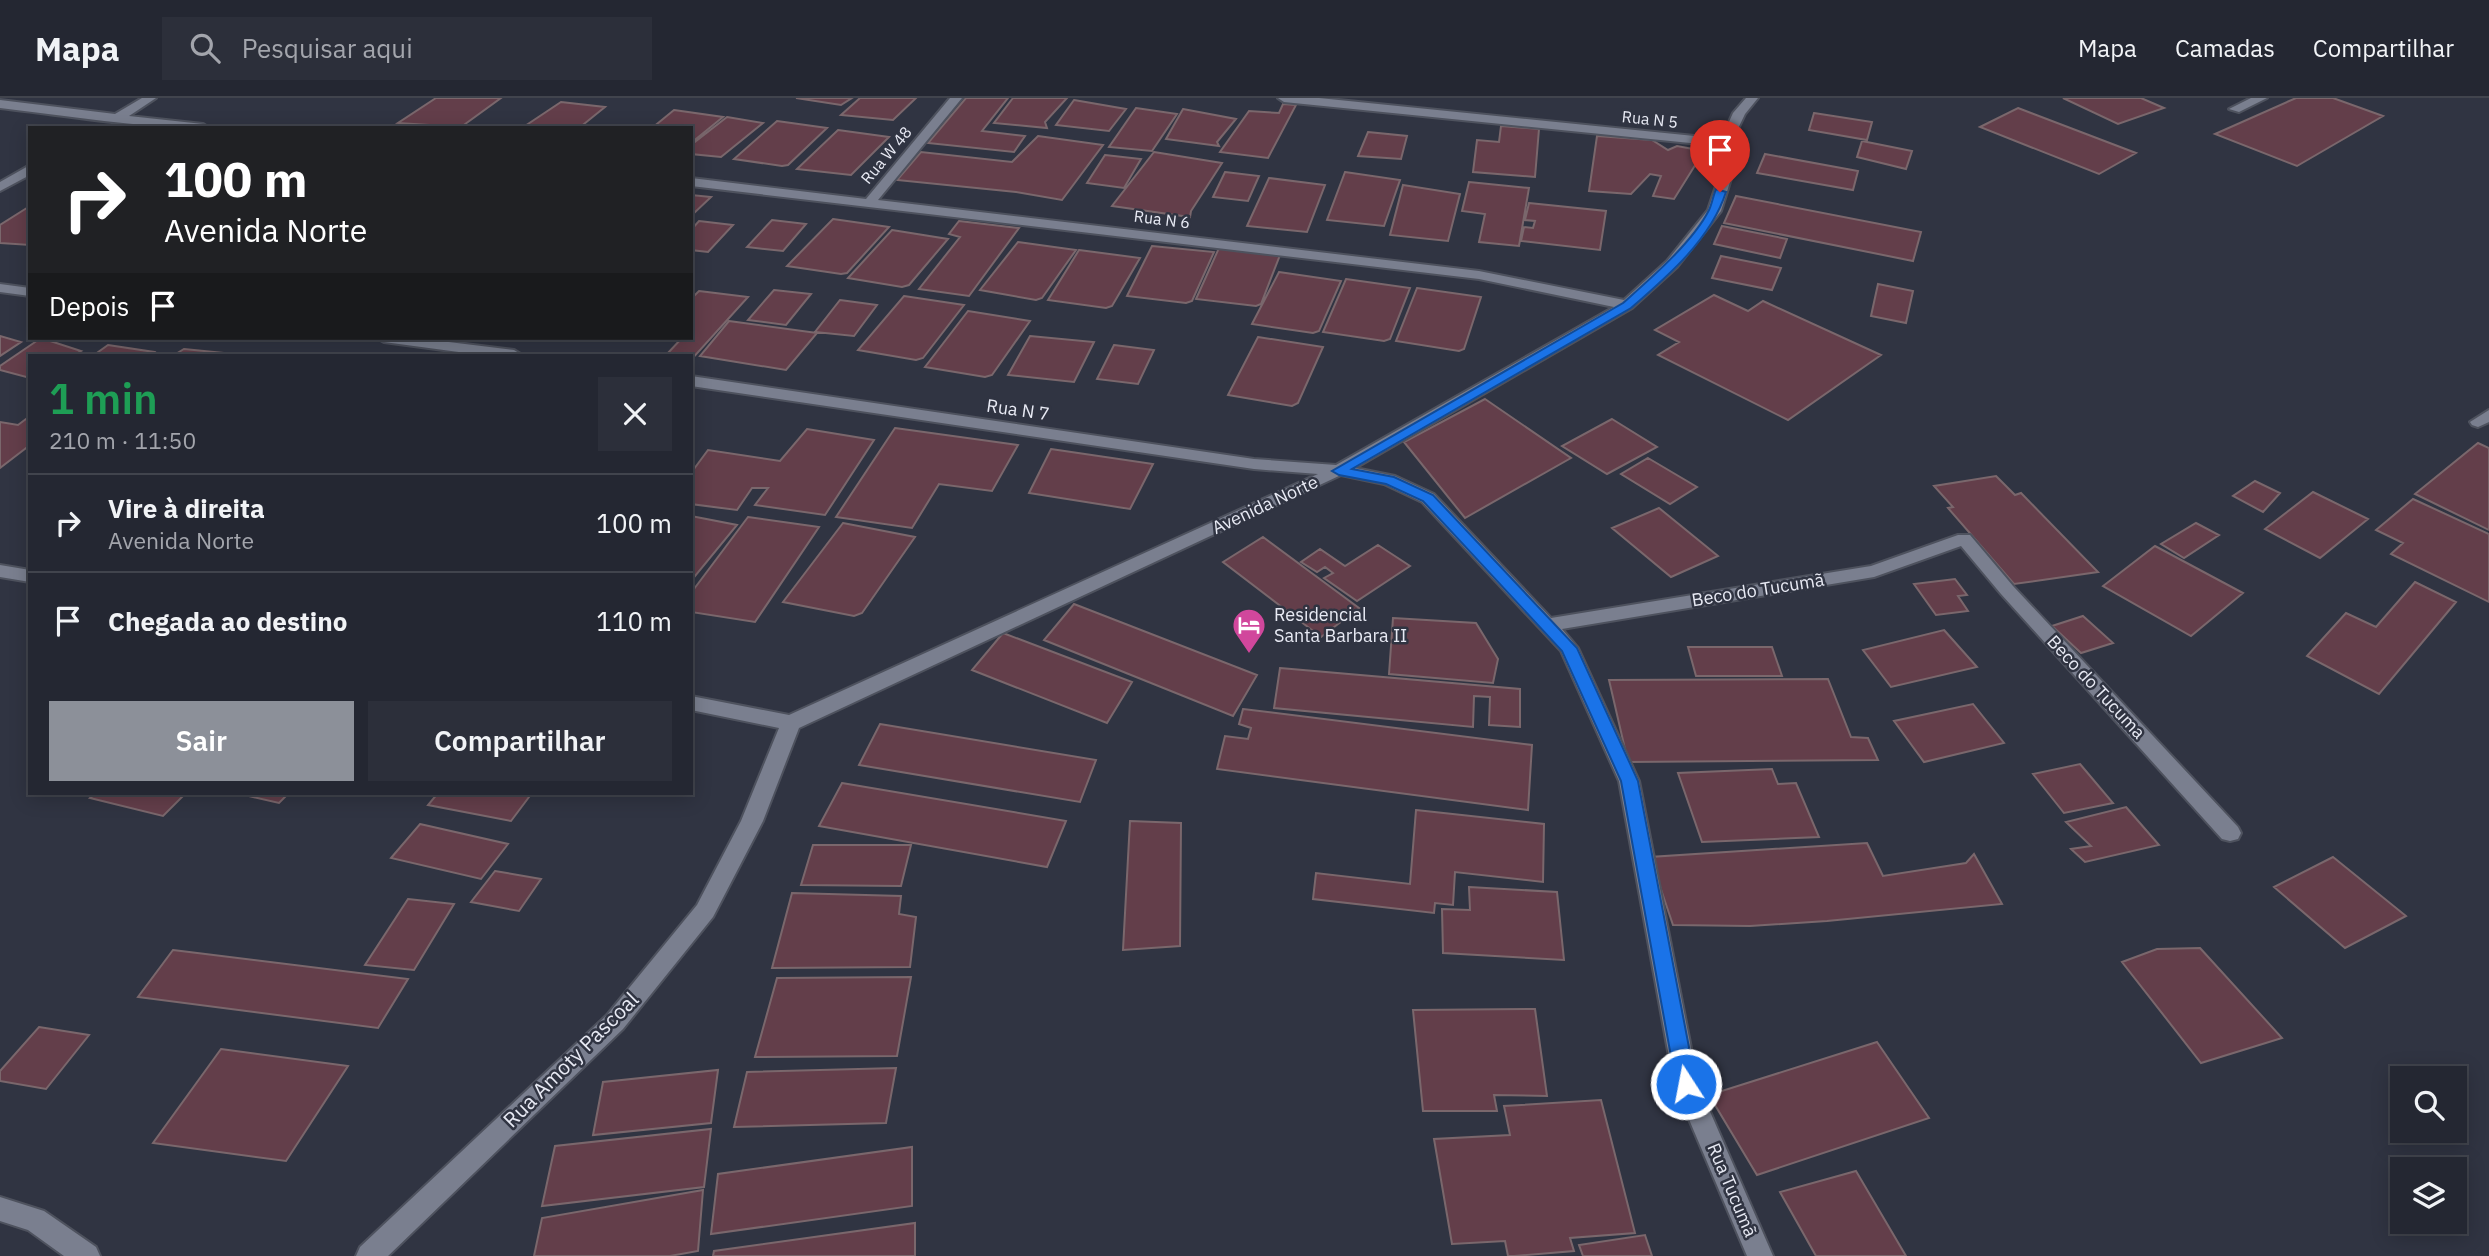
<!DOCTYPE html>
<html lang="pt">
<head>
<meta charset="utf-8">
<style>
  body { margin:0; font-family:"IBM Plex Sans",sans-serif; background:#2c2f3a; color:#f1f3f6; height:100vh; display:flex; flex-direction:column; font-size:26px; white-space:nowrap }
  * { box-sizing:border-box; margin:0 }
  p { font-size:23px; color:#a3a5ac }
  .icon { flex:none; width:38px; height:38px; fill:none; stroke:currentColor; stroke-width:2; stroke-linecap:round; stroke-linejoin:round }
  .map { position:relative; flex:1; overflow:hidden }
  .details { position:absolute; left:28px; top:256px; width:665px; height:441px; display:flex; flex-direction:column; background:#242732; border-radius:0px; box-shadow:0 4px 18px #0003,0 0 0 2px #41444d }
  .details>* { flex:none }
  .banner { position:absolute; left:28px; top:28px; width:665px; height:214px; border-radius:0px; box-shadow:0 4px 18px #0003,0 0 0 2px #41444d; background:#202124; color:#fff; overflow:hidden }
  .tools { position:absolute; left:2390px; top:968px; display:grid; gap:14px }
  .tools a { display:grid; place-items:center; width:77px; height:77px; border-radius:0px; background:#242732; box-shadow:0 4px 18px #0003,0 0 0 2px #41444d; font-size:35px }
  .pin { position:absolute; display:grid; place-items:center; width:60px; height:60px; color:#fff; margin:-72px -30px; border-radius:50% 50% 50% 0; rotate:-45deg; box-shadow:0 0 7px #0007 }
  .pin .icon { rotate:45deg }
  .me { position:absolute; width:77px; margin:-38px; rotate:349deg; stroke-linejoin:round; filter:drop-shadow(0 0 5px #0008) }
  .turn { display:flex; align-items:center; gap:24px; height:147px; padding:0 21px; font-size:32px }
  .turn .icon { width:91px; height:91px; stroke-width:2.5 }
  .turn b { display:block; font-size:49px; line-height:60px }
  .then { display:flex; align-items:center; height:66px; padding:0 21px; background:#0003; gap:14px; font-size:26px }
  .round { display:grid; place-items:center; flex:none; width:74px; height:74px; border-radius:0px; background:#2c2f3a }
  .summary { display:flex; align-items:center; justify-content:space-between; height:119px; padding:0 21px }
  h1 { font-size:42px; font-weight:600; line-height:52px; color:#1e9e55 }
  .primary-button { display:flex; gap:14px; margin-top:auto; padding:14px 21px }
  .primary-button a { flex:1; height:80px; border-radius:0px; background:#8c9099; color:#fff; font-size:28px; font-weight:600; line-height:80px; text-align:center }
  .primary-button a+a { background:#2c2f3a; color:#f1f3f6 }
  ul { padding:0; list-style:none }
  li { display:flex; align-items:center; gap:21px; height:98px; padding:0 21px; border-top:2px solid #41444d }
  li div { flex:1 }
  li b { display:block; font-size:26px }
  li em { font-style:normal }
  header { display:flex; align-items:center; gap:42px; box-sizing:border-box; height:98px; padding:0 35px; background:#242732; border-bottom:2px solid #41444d }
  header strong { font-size:33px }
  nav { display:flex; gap:38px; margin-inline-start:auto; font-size:24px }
  .search { width:490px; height:63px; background:#2c2f3a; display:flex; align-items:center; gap:18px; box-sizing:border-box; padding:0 24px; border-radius:0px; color:#a3a5ac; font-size:26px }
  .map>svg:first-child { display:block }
  .building { fill:#633e4a; stroke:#7a676c; stroke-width:2 }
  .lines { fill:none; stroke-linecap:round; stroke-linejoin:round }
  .minor-casing { stroke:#4e525e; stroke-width:4 }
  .minor { fill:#7a7f8f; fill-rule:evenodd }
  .route { fill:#1a73e8; stroke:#114b97; stroke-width:2 }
  .labels { text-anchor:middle; stroke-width:5; stroke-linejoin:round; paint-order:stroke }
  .far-street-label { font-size:16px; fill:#e8eaf4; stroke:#303442 }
  .street-label { font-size:18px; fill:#e8eaf4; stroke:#303442 }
  .poi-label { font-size:18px; fill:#e8eaf4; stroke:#303442; text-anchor:start }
  .near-street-label { font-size:21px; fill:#e8eaf4; stroke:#303442 }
</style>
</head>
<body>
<header>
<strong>Mapa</strong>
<div class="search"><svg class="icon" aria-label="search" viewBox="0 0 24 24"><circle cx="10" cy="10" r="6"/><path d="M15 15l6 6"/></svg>Pesquisar aqui</div>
<nav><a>Mapa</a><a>Camadas</a><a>Compartilhar</a></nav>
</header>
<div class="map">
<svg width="2489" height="1158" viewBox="0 0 2489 1158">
  <rect width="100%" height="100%" fill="#303442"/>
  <path class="building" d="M 436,0 L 501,0 L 461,29 L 398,25 Z
    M 796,0 L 852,0 L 841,7 Z
    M 860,0 L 916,0 L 893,22 L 841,17 Z
    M 966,0 L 1008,0 L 982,33 L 1025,38 L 1014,54 L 928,45 Z
    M 1013,0 L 1067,0 L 1045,24 L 1047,30 L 994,25 Z
    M 2063,0 L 2141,0 L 2164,10 L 2118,26 Z
    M 2296,0 L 2333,0 L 2383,18 L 2297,68 L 2215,36 Z
    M 1074,2 L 1126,11 L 1109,33 L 1056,27 Z
    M 561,4 L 605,9 L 579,30 L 522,30 Z
    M 1283,6 L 1296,7 L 1268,60 L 1220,54 L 1249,13 L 1279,15 Z
    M 1136,10 L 1177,16 L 1152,53 L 1109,49 Z
    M 2018,10 L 2136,55 L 2099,76 L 1980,29 Z
    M 1183,11 L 1236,21 L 1217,44 L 1219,48 L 1166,41 Z
    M 674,12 L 723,19 L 691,45 L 691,30 L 652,30 Z
    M 1814,15 L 1872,24 L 1867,42 L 1809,32 Z
    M 727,19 L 763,25 L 721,59 L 691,56 L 691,47 Z
    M 777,23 L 827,30 L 788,67 L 782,68 L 734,61 Z
    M 1501,28 L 1539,31 L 1535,79 L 1473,74 L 1477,42 L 1499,44 Z
    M 838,32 L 889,39 L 851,77 L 797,71 Z
    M 1368,34 L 1407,38 L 1401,61 L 1358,58 Z
    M 1038,38 L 1103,47 L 1062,102 L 1016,94 L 897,82 L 921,54 L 1012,64 Z
    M 1597,38 L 1652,42 L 1668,52 L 1677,48 L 1704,53 L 1674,101 L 1653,98 L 1661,78 L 1650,76 L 1631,96 L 1589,93 Z
    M 1862,43 L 1912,53 L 1906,71 L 1857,59 Z
    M 1154,54 L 1222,65 L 1191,113 L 1190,119 L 1112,108 Z
    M 1765,56 L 1858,73 L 1853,92 L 1757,75 Z
    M 1105,57 L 1141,61 L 1124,90 L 1087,85 Z
    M 1225,74 L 1259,78 L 1248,103 L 1213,99 Z
    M 1345,74 L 1400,82 L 1384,128 L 1327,122 Z
    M 1269,80 L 1325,87 L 1307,134 L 1247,128 Z
    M 1469,84 L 1529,90 L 1519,148 L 1479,144 L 1485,116 L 1462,113 Z
    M 1403,87 L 1460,96 L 1448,143 L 1390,137 Z
    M 691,97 L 711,99 L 691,118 Z
    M 1736,98 L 1921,134 L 1913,163 L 1724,125 Z
    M 1529,105 L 1606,113 L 1600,152 L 1521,143 L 1524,129 L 1533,130 L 1535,123 L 1525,122 Z
    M 30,108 L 30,147 L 0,145 L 0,127 Z
    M 833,121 L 889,129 L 847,175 L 841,176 L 787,168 Z
    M 772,122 L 806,126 L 783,153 L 747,149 Z
    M 699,123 L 733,127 L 708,154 L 691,152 L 691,132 Z
    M 959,123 L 1019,130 L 969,198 L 919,191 L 960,139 L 949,136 Z
    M 1722,128 L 1787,141 L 1780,160 L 1714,146 Z
    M 892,132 L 948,141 L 909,187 L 902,189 L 848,180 Z
    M 1018,144 L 1076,152 L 1042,200 L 1036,202 L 980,192 Z
    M 1152,148 L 1214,154 L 1192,203 L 1186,205 L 1127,198 Z
    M 1219,150 L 1280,157 L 1261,206 L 1256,208 L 1196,201 Z
    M 1079,152 L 1140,160 L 1112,208 L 1106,210 L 1048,202 Z
    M 1721,158 L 1781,170 L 1772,192 L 1712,180 Z
    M 1279,174 L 1341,183 L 1319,233 L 1313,235 L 1252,226 Z
    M 1346,181 L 1410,190 L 1390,241 L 1384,243 L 1323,234 Z
    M 1878,186 L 1913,193 L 1906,225 L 1871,218 Z
    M 1417,190 L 1481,199 L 1464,251 L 1459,253 L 1396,243 Z
    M 774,192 L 811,196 L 786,227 L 748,222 Z
    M 699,193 L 748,199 L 691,262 L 691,257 L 666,257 L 682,240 L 691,240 L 691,201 Z
    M 1714,197 L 1748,213 L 1763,203 L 1881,257 L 1788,322 L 1658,257 L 1679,244 L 1655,232 Z
    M 904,198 L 964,207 L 923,260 L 916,262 L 858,252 Z
    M 840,202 L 877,207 L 854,238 L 815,234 Z
    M 968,213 L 1030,223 L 992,277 L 985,279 L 925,269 Z
    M 729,223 L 817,235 L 786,272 L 700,258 Z
    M 0,238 L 21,244 L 0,258 Z
    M 1030,238 L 1094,244 L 1074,284 L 1008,277 Z
    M 1258,239 L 1323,249 L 1298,305 L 1292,308 L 1228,297 Z
    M 41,240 L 81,253 L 74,257 L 30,257 L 30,280 L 0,272 L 0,268 Z
    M 108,247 L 154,254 L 150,257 L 94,257 Z
    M 1114,247 L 1154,252 L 1138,286 L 1097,281 Z
    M 184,251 L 224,255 L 235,255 L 174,257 Z
    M 1485,301 L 1571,360 L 1465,420 L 1404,344 Z
    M 30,318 L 30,347 L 0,370 L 0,324 L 18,327 Z
    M 1612,321 L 1657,349 L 1607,376 L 1562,348 Z
    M 895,330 L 1018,347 L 992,393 L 939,386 L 912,430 L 836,419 Z
    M 807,331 L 874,342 L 825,417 L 755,407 L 768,390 L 752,390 L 737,412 L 691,406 L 691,375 L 708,352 L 780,363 Z
    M 2478,345 L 2489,350 L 2489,432 L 2415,396 Z
    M 1051,351 L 1153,366 L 1130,411 L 1029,395 Z
    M 1648,360 L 1697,389 L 1670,406 L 1621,376 Z
    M 1996,378 L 2015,397 L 2021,395 L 2098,474 L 2014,486 L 1948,410 L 1953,409 L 1934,388 Z
    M 2255,383 L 2280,395 L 2263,414 L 2233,398 Z
    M 2313,394 L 2368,421 L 2320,460 L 2265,431 Z
    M 2413,401 L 2489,436 L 2489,504 L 2391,456 L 2403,445 L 2376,432 Z
    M 1659,410 L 1718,458 L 1671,479 L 1612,430 Z
    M 691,418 L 737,427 L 691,483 Z
    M 748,419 L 819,429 L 755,524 L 691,514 L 691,495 Z
    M 843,425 L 915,439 L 862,515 L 854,518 L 783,504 Z
    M 2196,425 L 2219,437 L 2184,460 L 2161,446 Z
    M 1263,439 L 1359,510 L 1321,539 L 1223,464 Z
    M 1378,447 L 1410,468 L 1357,503 L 1324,480 L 1333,475 L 1325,469 L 1317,474 L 1301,464 L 1320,451 L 1345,468 Z
    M 2155,448 L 2243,495 L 2191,538 L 2103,488 Z
    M 1955,481 L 1967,497 L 1958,498 L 1968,513 L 1936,517 L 1914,486 Z
    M 2415,484 L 2456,504 L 2379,596 L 2307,558 L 2346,515 L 2376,529 Z
    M 1074,506 L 1257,577 L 1233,618 L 1044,542 Z
    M 2083,518 L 2113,545 L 2081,555 L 2052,528 Z
    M 1393,520 L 1476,525 L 1498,561 L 1493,585 L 1389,576 Z
    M 1944,532 L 1977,569 L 1891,589 L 1863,552 Z
    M 1003,535 L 1132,584 L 1107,625 L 972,572 Z
    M 1688,549 L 1772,549 L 1782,578 L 1696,578 Z
    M 1280,570 L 1520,591 L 1520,629 L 1489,627 L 1490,599 L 1474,598 L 1473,629 L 1274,610 Z
    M 1828,581 L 1851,639 L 1868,640 L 1878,662 L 1628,664 L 1609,582 Z
    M 1973,606 L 2004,645 L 1924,664 L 1894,623 Z
    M 1243,611 L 1532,647 L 1528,712 L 1217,671 L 1225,638 L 1248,641 L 1251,630 L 1239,626 Z
    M 880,626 L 1096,662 L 1080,704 L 859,667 Z
    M 2080,666 L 2113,705 L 2064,715 L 2033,676 Z
    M 1772,671 L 1778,686 L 1796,685 L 1819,739 L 1702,744 L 1678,675 Z
    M 842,685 L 1066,723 L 1047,769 L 819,728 Z
    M 96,695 L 186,695 L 163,718 L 90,700 Z
    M 236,695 L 289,695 L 279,705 Z
    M 438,695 L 532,695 L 511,723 L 428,707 Z
    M 2126,709 L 2159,747 L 2085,764 L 2071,751 L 2091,748 L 2066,724 Z
    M 1416,712 L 1544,726 L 1543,784 L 1455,774 L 1453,807 L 1435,805 L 1434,815 L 1313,801 L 1316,775 L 1410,786 Z
    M 1130,723 L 1181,725 L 1180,848 L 1123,852 Z
    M 420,726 L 508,746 L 481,781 L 391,760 Z
    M 1867,745 L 1883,778 L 1966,765 L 1974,756 L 2002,806 L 1827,823 L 1750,828 L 1673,827 L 1650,759 Z
    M 813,747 L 911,747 L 901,788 L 801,787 Z
    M 2333,759 L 2406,818 L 2345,850 L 2274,789 Z
    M 495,773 L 541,781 L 519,813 L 471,804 Z
    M 1469,789 L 1557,794 L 1564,862 L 1443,855 L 1442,811 L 1470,812 Z
    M 792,795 L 901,798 L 899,816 L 916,819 L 910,869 L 772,870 Z
    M 408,801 L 454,806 L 414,872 L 365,867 Z
    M 2200,850 L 2282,940 L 2201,965 L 2122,864 L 2157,851 Z
    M 173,852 L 408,881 L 378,930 L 138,899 Z
    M 911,879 L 897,958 L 755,959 L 777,880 Z
    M 1535,911 L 1547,998 L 1494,997 L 1497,1013 L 1423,1013 L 1413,912 Z
    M 39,929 L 89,937 L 46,991 L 0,983 L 0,973 Z
    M 1877,944 L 1929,1020 L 1757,1077 L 1709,997 Z
    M 221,951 L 348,968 L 286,1063 L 153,1045 Z
    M 896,970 L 886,1025 L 734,1029 L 747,974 Z
    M 718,972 L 711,1025 L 593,1037 L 603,984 Z
    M 1601,1002 L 1635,1135 L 1570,1140 L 1574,1153 L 1514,1158 L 1508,1158 L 1505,1143 L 1452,1146 L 1434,1041 L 1510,1037 L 1504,1008 Z
    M 711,1031 L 704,1089 L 542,1108 L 555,1048 Z
    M 912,1049 L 912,1108 L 711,1136 L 718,1076 Z
    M 1856,1073 L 1906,1158 L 1816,1158 L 1780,1094 Z
    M 703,1092 L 698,1153 L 670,1158 L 534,1158 L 542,1120 Z
    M 915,1125 L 915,1158 L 713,1158 L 714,1153 Z
    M 1645,1137 L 1652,1158 L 1583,1158 L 1579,1147 Z"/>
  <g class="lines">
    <defs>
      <path id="minor" d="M 142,0 L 156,0 L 129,18 L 203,26 L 209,30 C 138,30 70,18 0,10 L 0,2 L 115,16 Z
        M 950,0 L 962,0 L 878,102 L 1479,173 L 1624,202 L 1667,163 L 1708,112 L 1727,55 L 1725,46 L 1720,48 L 1284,4 L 1278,0 L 1319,0 L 1724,41 L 1723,37 L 1733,15 L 1746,0 L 1758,0 L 1745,16 L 1735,37 L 1739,55 L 1721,113 L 1677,169 L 1632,210 L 1355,370 L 1395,378 L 1434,396 L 1551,520 L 1871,468 L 1958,437 L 1970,437 L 2013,488 L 2238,729 L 2241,735 L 2238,741 L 2230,743 L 2222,741 L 2001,496 L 1961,448 L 1874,479 L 1562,531 L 1578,550 L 1639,683 L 1698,986 L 1773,1158 L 1747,1158 L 1674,986 L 1619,683 L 1561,553 L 1422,404 L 1384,386 L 1341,377 L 799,630 L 763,723 L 713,819 L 623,931 L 388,1158 L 356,1158 L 360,1149 L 607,917 L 697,807 L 741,723 L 779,630 L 691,612 L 691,598 L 789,617 L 1318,376 L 1254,371 L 691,288 L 691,278 L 1254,361 L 1336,367 L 1614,209 L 1479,181 L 691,88 L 691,80 L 866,101 Z
        M 2251,0 L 2267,0 L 2239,14 L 2229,11 Z
        M 30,67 L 30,77 L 0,93 L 0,84 Z
        M 0,186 L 30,190 L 30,198 L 0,194 Z
        M 377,240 L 416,240 L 514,252 L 522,257 L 481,257 L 384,244 Z
        M 2489,312 L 2489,324 L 2478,329 L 2472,327 L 2470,324 Z
        M 0,467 L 30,472 L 30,484 L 0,479 Z
        M 0,1099 L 44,1113 L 96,1149 L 100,1158 L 64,1158 L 28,1132 L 0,1123 Z"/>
    </defs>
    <use href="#minor" class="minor-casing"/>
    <use href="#minor" class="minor"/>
  </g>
  <path class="route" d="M 1716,91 L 1726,94 C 1711,141 1668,178 1631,210 L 1352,371 L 1394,379 L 1433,397 L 1577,550 L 1638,683 L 1696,986 L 1693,993 L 1686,996 L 1679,993 L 1676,986 L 1621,683 L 1562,553 L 1423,403 L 1386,386 L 1339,377 L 1332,373 L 1623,205 C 1650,181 1693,144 1709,112 C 1712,106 1713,98 1716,91 Z"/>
  <defs>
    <symbol id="hotel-pin" viewBox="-11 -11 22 30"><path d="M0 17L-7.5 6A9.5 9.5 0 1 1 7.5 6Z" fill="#d1479c" stroke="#303442"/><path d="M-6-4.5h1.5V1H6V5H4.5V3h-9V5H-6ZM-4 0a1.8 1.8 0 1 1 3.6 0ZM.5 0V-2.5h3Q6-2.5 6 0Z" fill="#fff"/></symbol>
  </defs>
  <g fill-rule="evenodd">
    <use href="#hotel-pin" x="1230" y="508" width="38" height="52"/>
  </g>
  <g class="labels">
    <g class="far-street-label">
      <text transform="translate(1650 21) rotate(6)" y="6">Rua N 5</text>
      <text transform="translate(886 57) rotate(-50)" y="6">Rua W 48</text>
      <text transform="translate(1162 121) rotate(7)" y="6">Rua N 6</text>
    </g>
    <g class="street-label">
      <text transform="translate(1018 312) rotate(8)" y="6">Rua N 7</text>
      <text transform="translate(1265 407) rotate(-25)" y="6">Avenida Norte</text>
      <text transform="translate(1758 492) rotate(-9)" y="6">Beco do Tucumã</text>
      <text transform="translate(2096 589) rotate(47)" y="6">Beco do Tucuma</text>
      <text transform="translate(1732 1092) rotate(67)" y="6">Rua Tucumã</text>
    </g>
    <g class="poi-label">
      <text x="1274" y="523">Residencial<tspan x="1274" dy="21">Santa Barbara II</tspan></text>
    </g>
    <g class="near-street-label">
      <text transform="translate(571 962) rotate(-45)" y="7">Rua Amoty Pascoal</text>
    </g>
  </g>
</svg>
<div class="tools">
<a><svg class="icon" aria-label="search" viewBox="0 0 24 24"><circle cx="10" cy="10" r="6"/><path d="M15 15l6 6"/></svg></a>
<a><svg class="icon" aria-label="layers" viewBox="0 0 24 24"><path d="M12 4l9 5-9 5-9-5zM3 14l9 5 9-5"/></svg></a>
</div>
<div class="pin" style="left:1720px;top:94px;background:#d93025"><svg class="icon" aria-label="arrive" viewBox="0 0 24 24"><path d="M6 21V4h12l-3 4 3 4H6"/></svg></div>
<svg class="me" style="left:1686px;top:986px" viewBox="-20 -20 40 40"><circle r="17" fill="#1a73e8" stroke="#fff" stroke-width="3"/><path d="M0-11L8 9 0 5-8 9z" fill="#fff"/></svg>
<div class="banner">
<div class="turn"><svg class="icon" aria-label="right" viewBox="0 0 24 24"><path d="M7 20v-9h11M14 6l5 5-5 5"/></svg><div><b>100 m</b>Avenida Norte</div></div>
<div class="then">Depois<svg class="icon" aria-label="arrive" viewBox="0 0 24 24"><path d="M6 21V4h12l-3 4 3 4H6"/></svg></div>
</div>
<section class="details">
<div class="summary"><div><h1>1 min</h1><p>210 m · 11:50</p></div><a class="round"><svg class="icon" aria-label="close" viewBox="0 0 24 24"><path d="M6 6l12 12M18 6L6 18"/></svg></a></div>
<ul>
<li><svg class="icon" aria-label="right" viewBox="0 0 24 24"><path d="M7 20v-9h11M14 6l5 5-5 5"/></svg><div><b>Vire à direita</b><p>Avenida Norte</p></div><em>100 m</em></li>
<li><svg class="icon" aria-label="arrive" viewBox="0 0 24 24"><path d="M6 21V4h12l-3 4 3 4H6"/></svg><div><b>Chegada ao destino</b></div><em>110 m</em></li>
</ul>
<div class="primary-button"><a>Sair</a><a>Compartilhar</a></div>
</section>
</div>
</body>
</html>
